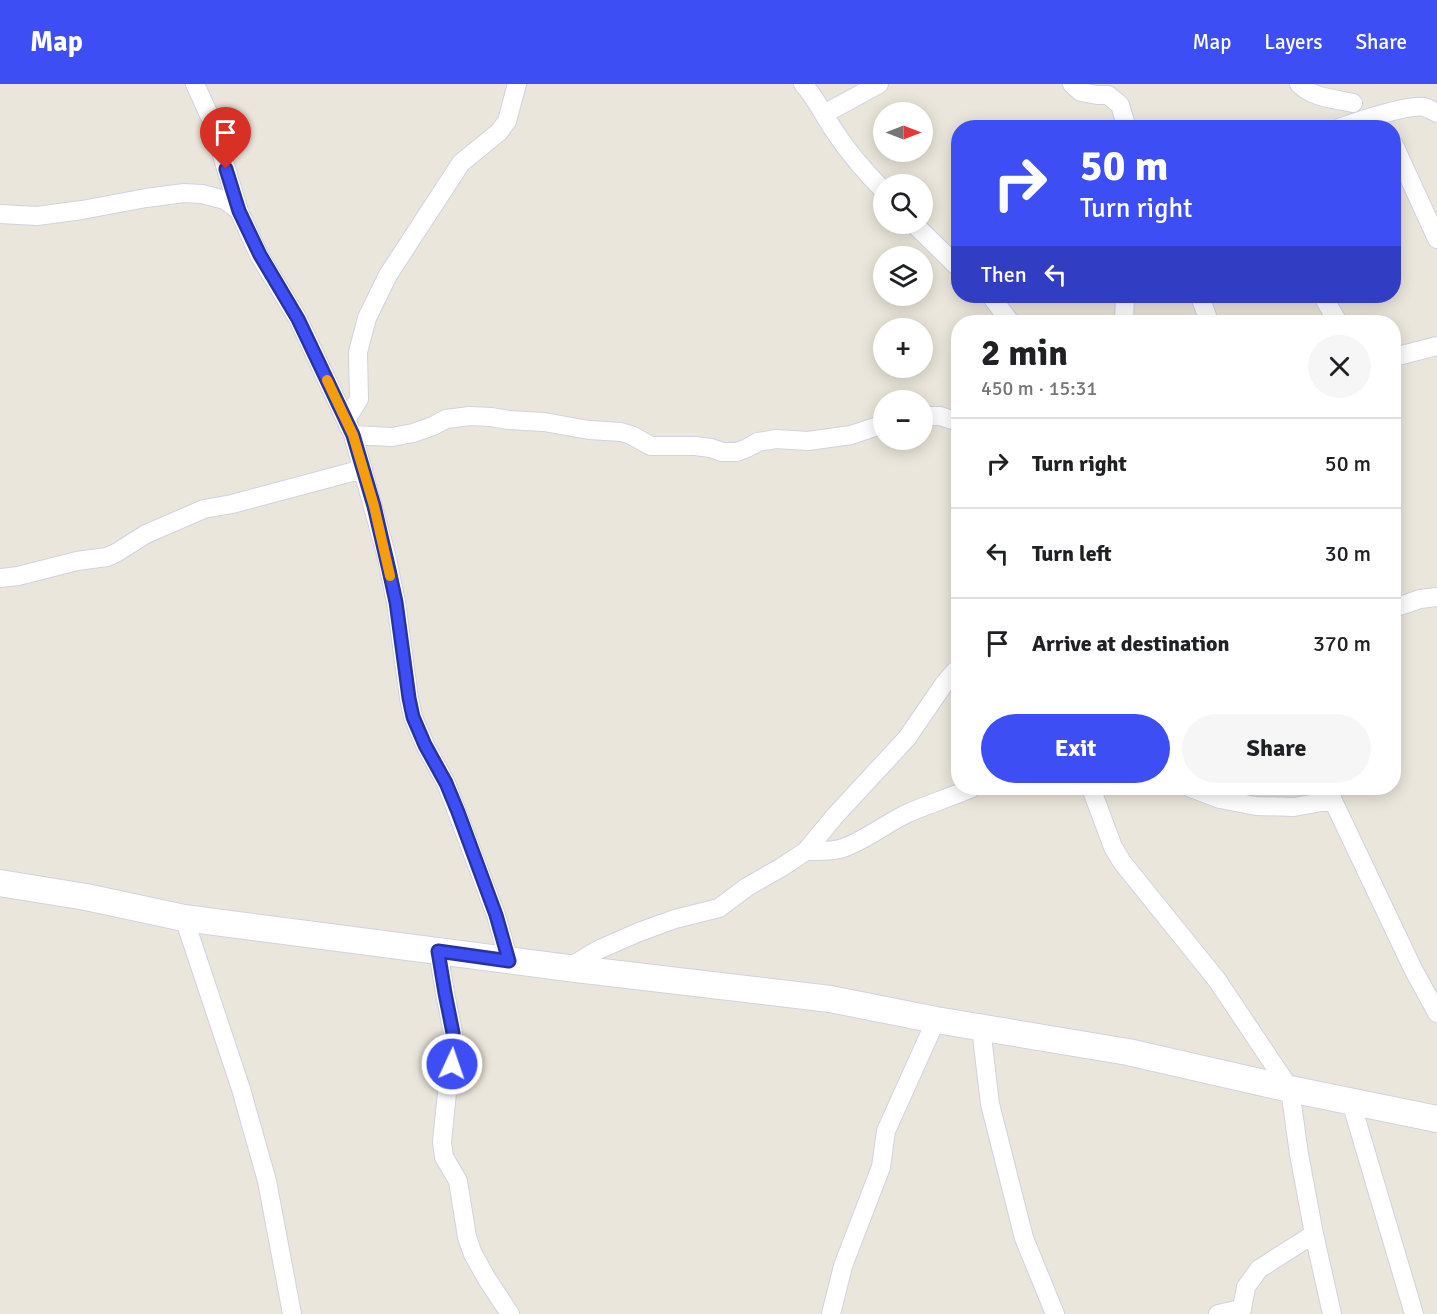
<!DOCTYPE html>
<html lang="en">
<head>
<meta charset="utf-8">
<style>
  body { margin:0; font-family:Signika,sans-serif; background:#f6f6f6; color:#202124; height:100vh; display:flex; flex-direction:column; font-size:22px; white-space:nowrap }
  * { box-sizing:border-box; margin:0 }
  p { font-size:20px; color:#757577 }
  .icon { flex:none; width:33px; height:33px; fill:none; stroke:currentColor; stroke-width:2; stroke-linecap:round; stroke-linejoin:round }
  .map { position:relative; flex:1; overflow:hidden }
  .details { position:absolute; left:951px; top:231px; width:450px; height:480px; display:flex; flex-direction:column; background:#fff; border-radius:24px; box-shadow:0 3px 15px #0003 }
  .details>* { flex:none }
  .top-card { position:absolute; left:951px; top:36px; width:450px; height:183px; border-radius:24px; box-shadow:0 3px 15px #0003; background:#3e4ef5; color:#fff; overflow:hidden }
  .needle { width:39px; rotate:90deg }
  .controls { position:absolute; left:873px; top:18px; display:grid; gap:12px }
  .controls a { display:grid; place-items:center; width:60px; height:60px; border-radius:50%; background:#fff; box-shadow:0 3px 15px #0003; font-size:30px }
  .pin { position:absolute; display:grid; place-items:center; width:51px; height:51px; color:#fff; margin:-62px -26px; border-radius:50% 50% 50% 0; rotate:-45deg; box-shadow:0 0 6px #0007 }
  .pin .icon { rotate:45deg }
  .me { position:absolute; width:66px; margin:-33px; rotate:3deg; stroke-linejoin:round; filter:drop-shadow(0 0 4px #0008) }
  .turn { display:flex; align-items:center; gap:21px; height:126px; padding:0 30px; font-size:27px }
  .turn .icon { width:78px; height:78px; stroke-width:2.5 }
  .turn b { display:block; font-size:42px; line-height:51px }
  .then { display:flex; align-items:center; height:57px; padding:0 30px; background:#0003; gap:12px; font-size:22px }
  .round { display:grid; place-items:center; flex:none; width:63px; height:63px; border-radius:32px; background:#f6f6f6 }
  .head { display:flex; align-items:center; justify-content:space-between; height:102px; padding:0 30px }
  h1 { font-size:36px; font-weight:800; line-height:45px }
  .action { display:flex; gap:12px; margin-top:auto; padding:12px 30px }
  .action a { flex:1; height:69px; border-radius:36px; background:#3e4ef5; color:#fff; font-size:24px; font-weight:800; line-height:69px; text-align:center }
  .action a+a { background:#f6f6f6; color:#202124 }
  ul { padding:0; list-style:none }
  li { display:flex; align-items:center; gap:18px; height:90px; padding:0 30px; border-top:2px solid #e0e0e0 }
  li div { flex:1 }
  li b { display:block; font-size:22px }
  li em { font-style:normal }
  header { display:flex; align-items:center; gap:36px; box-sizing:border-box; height:84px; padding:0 30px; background:#3e4ef5; color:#fff }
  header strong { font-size:28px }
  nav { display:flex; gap:33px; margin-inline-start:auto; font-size:21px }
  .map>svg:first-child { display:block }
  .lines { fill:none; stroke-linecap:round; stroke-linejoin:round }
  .street-casing { stroke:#d0d2e2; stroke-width:20 }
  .secondary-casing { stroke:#d0d2e2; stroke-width:28 }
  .street { stroke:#fff; stroke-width:18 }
  .secondary { stroke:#fff; stroke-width:26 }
  .route-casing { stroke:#28339f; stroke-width:15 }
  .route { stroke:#3e4ef5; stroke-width:10 }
  .slow { stroke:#f59e0b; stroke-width:10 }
</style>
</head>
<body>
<header>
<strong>Map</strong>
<nav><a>Map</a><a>Layers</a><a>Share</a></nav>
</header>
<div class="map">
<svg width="1437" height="1230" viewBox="0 0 1437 1230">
  <rect width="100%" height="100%" fill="#ebe6db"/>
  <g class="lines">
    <defs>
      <path id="street" d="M 195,0 L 211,35 L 239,127
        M 803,0 C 816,14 824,32 835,48 C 849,69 866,89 884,107
        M 1072,0 L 1081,8 L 1097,11 L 1108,11 L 1120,21 L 1127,44
        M 1299,0 C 1312,14 1336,15 1353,19
        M 824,30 L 879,0
        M 1339,44 C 1355,38 1409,20 1424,23 C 1428,24 1433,27 1437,29
        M 1394,61 L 1437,155
        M 0,130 L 37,132 L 82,126 L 146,114 L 184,109 L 202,110 L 225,116 L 239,127 L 259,171 L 298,235 L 353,351 L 386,470 L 396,518 L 409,614 L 413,633 L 425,661 L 446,699 L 457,728 L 496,831 L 509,877
        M 914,140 L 958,183
        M 991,212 L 1010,238
        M 1200,212 L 1209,238
        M 1325,212 L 1326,218 L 1338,238
        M 1124,238 L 1125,212
        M 1394,273 L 1437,262
        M 922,332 L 940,332 L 958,338
        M 346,336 L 359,315 L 358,268 L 367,234 L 388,191 L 461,79 L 499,48 L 507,37 L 517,0
        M 353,351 L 392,353 L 413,349 L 433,342 L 446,335 L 470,332 L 491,333 L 509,336 L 544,338 L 589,346 L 621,348 L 631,351 L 651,362 L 695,362 L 711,364 L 722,368 L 737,368 L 747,364 L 758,358 L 776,355 L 808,357 L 851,351 L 884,340
        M 0,494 L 18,492 L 77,477 L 107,473 L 116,469 L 146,450 L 204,425 L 232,420 L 363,385
        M 1394,524 L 1420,515 L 1437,513
        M 1091,704 L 1113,763 L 1122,778 L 1217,896 L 1290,1005 L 1299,1070 L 1314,1150 L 1332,1230
        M 1191,704 L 1220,715 L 1256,722 L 1294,723 L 1333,716
        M 1327,704 L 1413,885 L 1437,929
        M 806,767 C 818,767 831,768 843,764 C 866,756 885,740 908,729 C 929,720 951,713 972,704
        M 184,834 L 241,1005 L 267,1097 L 292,1230
        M 438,867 L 445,909 L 453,949 L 452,980 L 447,1009 L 442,1058 L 444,1073 L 458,1097 L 467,1153 L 473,1170 L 487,1195 L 510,1230
        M 568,884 L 598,866 L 639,848 L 675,835 L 719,824 L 747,803 L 782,783 L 806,767 L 834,733 L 907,654 L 944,600 L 958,584
        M 981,944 L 990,1020 L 1024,1154 L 1055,1230
        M 1351,1018 L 1414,1230
        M 831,1230 L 843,1182 L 881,1083 L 886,1047 L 936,936
        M 1218,1230 L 1241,1225
        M 1241,1230 L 1246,1203 L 1259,1185 L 1314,1150"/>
      <path id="secondary" d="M 0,799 L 86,813 L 184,834 L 568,884 L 830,915 L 936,936 L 1128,968 L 1290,1005 L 1437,1035"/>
    </defs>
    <use href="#street" class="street-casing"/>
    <use href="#secondary" class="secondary-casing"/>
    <use href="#street" class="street"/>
    <use href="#secondary" class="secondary"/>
  </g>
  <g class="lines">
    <defs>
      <path id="route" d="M 226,85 L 239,127 L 260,171 L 298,235 L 353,351 L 374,422 L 389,486 L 396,518 L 409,614 L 413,633 L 425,661 L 446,699 L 458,728 L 496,831 L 509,877 L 438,867 L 445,909 L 453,949 L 452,980"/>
    </defs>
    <use href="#route" class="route-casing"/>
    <use href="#route" class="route"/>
    <path class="slow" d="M 327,296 L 353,351 L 374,422 L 390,492"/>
  </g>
</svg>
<div class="controls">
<a><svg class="needle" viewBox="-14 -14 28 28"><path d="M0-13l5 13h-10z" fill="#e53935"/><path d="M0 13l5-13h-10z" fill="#757577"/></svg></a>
<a><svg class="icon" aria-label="search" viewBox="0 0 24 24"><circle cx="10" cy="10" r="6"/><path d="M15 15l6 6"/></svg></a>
<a><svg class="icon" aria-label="layers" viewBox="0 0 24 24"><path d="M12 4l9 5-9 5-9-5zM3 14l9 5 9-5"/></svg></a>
<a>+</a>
<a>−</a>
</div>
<div class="pin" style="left:226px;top:85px;background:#d93025"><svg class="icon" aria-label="arrive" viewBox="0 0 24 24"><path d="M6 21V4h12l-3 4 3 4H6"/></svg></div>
<svg class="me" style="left:452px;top:980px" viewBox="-20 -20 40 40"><circle r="17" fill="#3e4ef5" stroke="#fff" stroke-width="3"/><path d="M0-11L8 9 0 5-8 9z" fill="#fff"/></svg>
<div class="top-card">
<div class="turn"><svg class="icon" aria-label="right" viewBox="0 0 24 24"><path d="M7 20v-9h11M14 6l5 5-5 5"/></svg><div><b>50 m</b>Turn right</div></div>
<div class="then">Then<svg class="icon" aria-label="left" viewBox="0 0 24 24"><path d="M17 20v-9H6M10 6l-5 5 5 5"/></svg></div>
</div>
<section class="details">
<div class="head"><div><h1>2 min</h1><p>450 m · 15:31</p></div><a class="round"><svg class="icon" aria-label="close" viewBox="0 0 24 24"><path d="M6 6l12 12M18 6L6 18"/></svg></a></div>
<ul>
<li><svg class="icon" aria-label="right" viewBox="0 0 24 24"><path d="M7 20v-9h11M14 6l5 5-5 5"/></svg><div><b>Turn right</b></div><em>50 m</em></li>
<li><svg class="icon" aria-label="left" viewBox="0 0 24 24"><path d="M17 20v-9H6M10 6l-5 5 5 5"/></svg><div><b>Turn left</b></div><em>30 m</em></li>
<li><svg class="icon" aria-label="arrive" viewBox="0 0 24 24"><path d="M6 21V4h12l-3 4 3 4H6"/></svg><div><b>Arrive at destination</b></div><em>370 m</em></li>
</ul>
<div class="action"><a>Exit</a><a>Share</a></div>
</section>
</div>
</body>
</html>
